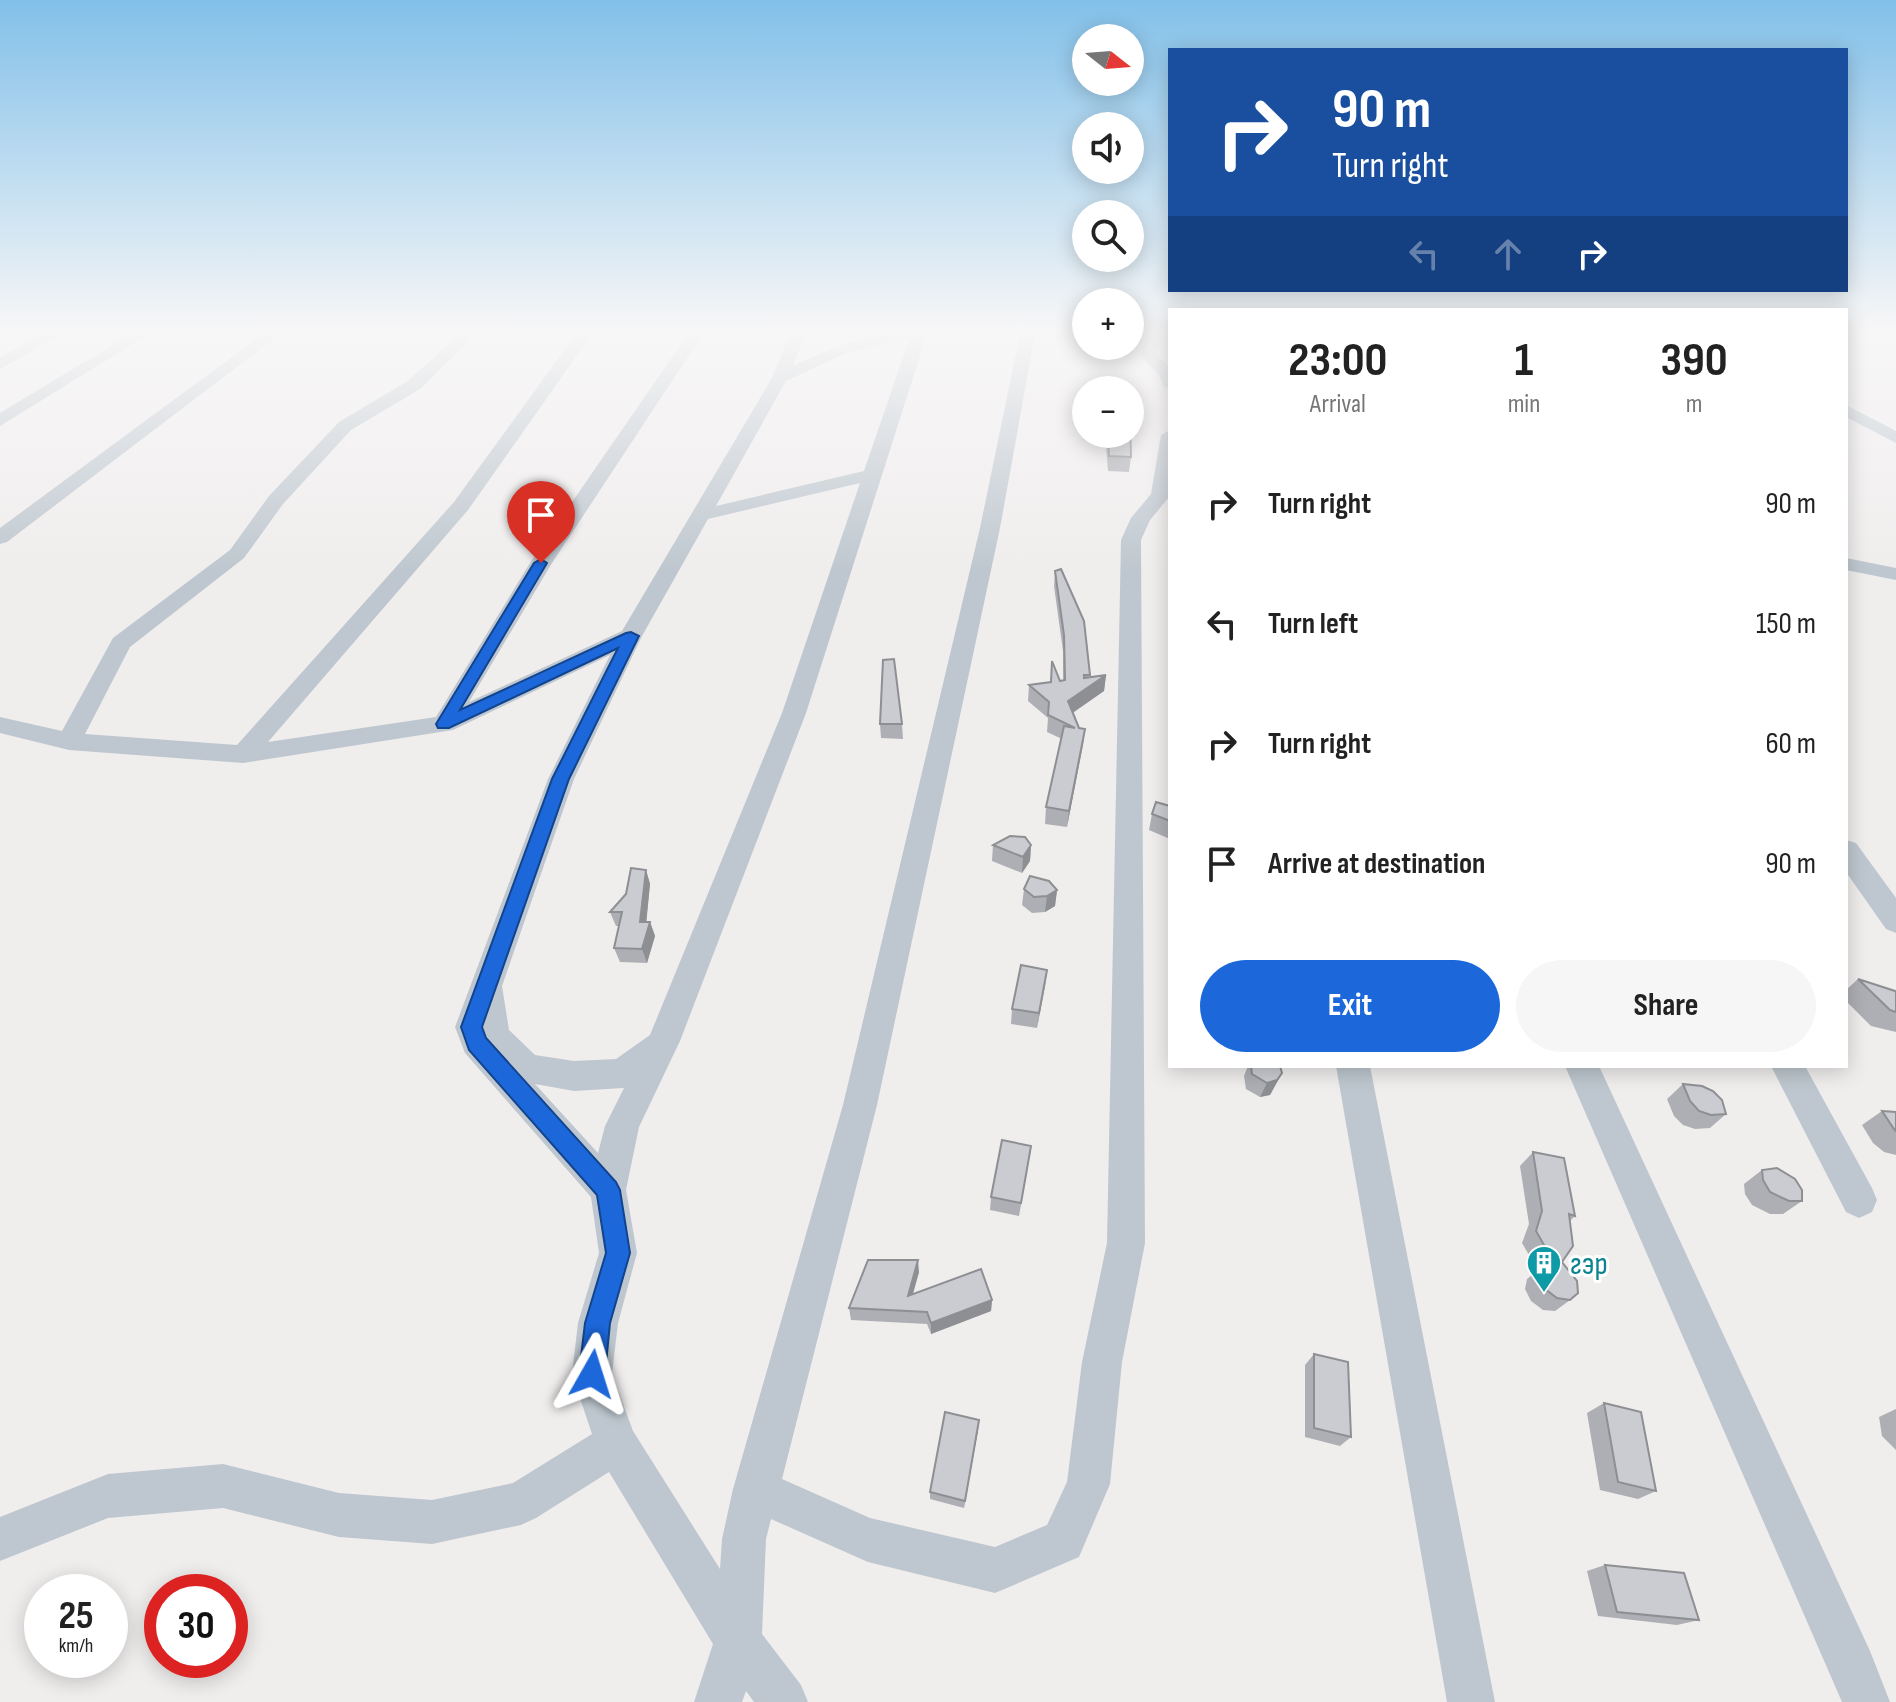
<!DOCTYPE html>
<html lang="en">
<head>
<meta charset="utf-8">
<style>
  body { margin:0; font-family:"Sofia Sans Condensed",sans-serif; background:#f6f6f6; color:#222; height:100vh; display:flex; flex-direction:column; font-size:30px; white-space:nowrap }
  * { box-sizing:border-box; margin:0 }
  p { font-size:26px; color:#767676 }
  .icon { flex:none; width:44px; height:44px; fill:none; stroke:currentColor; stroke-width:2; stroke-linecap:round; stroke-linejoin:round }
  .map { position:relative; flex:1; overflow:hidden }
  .drawer { position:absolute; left:1168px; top:308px; width:680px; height:760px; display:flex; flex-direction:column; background:#fff; border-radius:0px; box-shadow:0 4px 20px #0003 }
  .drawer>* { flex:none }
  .top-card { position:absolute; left:1168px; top:48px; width:680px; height:244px; border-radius:0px; box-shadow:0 4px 20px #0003; background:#1a4fa0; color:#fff; overflow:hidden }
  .needle { width:52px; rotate:107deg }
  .buttons { position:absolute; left:1072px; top:24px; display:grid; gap:16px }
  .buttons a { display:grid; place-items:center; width:72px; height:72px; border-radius:50%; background:#fff; box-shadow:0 4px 20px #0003; font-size:40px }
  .speed { position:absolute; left:24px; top:1574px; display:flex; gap:16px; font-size:40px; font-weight:700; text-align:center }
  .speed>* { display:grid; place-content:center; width:104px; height:104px; border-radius:50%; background:#fff; box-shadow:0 4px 20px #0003; line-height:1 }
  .speed small { font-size:20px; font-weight:400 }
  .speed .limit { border:12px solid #d22; background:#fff; color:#111 }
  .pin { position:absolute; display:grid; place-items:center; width:68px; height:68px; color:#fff; margin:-82px -34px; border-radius:50% 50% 50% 0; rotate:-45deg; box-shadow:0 0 8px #0007 }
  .pin .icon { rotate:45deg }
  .me { position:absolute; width:88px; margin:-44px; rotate:6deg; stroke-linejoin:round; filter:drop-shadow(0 0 6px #0008) }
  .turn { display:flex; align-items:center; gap:28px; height:168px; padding:0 32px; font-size:36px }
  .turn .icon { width:104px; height:104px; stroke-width:2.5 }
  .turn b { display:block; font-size:56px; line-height:68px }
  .lanes { display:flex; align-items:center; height:76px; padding:0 32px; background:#0003; justify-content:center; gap:40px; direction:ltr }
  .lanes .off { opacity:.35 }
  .eta { display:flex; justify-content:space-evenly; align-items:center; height:136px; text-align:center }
  .eta b { font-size:48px; font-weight:700; line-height:56px }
  .action { display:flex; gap:16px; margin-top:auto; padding:16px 32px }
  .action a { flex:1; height:92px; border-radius:48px; background:#1c68db; color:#fff; font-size:32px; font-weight:700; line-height:92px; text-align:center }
  .action a+a { background:#f6f6f6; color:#222 }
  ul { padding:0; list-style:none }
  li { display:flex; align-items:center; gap:24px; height:120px; padding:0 32px }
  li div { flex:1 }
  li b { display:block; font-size:30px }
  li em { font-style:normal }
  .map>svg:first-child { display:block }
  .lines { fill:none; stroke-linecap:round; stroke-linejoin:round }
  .minor { fill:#bec7cf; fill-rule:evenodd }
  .wall { fill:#aeafb5 }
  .shaded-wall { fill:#8d8f93 }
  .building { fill:#caccd2; stroke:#8d8f93; stroke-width:2 }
  .route { fill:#1c68db; stroke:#12448e; stroke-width:2 }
  .labels { text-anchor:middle; stroke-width:6; stroke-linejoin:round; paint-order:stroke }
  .near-culture-label { font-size:32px; fill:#0d838f; stroke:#fff; text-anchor:start }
</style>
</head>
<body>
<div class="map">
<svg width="1896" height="1702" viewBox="0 0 1896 1702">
  <rect width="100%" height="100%" fill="#f0eded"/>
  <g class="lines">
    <path class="minor" d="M 43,334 L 62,334 L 0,369 L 0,357 Z
      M 131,334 L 149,334 L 0,426 L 0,413 Z
      M 263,334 L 280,334 L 7,542 L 0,544 L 0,528 Z
      M 459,334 L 476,334 L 420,389 L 351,430 L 283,504 L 244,558 L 130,647 L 85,734 L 237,745 L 454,502 L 576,334 L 592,334 L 468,510 L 268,742 L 436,717 L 530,563 L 688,334 L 703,334 L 552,563 L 469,702 L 622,631 L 772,378 L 790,334 L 805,334 L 793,366 C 830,349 869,331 910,334 L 907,337 L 846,353 L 786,381 L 716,506 L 864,471 L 911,334 L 927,334 L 806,713 L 680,1041 L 639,1127 L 626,1190 L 637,1253 L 618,1323 L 612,1374 L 633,1431 L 720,1569 L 722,1539 L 733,1489 L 843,1105 L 980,528 L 1020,334 L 1035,334 L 1000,528 L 877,1105 L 782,1479 L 870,1518 L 995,1547 L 1047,1525 L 1067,1482 L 1082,1362 L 1107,1243 L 1121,540 L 1131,518 L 1151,494 L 1161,435 L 1170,430 L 1170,496 L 1150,520 L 1141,540 L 1145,1243 L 1122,1362 L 1110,1484 L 1079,1557 L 995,1593 L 868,1562 L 771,1519 L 766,1539 L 762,1634 L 801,1685 L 808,1702 L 754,1702 L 746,1691 L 742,1702 L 694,1702 L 713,1644 L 609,1472 L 536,1518 L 521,1525 L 432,1544 L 339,1537 L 223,1508 L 108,1518 L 0,1561 L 0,1517 L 108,1474 L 223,1464 L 339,1493 L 432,1500 L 513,1483 L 592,1434 L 572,1374 L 578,1323 L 599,1253 L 591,1197 L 465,1053 L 455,1027 L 548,779 L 610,655 L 453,730 L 243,763 L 69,750 L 0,733 L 0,717 L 62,731 L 113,638 L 230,550 L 269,496 L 339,422 L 408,381 ZM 860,483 L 782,713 L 650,1035 L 616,1059 L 574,1061 L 535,1055 L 509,1030 L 502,986 L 574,779 L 642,636 L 708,519 ZM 535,1084 L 574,1091 L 624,1088 L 605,1126 L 598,1153 Z
      M 1148,334 L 1163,334 L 1156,355 L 1170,367 L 1170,388 L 1164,387 L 1158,373 L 1140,356 Z
      M 1846,405 L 1896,431 L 1896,443 L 1846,417 Z
      M 1846,558 L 1896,568 L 1896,580 L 1846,570 Z
      M 1846,840 L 1856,843 L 1896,898 L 1896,933 L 1886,929 L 1846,872 Z
      M 1336,1066 L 1370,1066 L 1495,1702 L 1447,1702 Z
      M 1565,1066 L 1599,1066 L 1870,1651 L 1890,1702 L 1842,1702 Z
      M 1771,1066 L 1805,1066 L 1872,1188 L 1877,1200 L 1872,1212 L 1859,1218 L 1846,1212 Z"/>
  </g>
  <path class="wall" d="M 1105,434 L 1130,434 L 1131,457 L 1129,472 L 1108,471 Z
    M 1055,571 L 1089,677 L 1106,675 L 1104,691 L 1073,713 L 1079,728 L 1085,729 L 1067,827 L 1045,824 L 1046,807 L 1062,739 L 1047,732 L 1048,718 L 1028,701 L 1029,685 L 1063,681 L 1063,651 L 1054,586 Z
    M 880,724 L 902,724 L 903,739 L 881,738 Z
    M 1170,806 L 1170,839 L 1149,830 L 1152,814 Z
    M 993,845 L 1031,845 L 1030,861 L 1022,873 L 992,861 Z
    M 646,870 L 650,884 L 646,922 L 650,922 L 655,936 L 647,963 L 620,962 L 614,948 L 619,926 L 616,926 L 610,912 Z
    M 1024,889 L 1057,890 L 1055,906 L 1045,912 L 1032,913 L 1022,905 Z
    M 1047,970 L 1037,1028 L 1011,1024 L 1012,1009 Z
    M 1858,979 L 1896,992 L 1896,1032 L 1871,1026 L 1846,1001 L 1846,990 Z
    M 1248,1066 L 1280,1066 L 1282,1073 L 1270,1095 L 1260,1097 L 1246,1089 L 1244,1076 Z
    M 1683,1084 L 1726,1114 L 1710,1128 L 1695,1129 L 1683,1125 L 1674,1116 L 1667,1099 Z
    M 1882,1111 L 1896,1112 L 1896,1155 L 1884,1152 L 1873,1143 L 1862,1125 Z
    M 1533,1152 L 1575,1216 L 1570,1221 L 1562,1262 L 1570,1300 L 1555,1311 L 1543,1310 L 1531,1301 L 1525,1289 L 1527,1279 L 1538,1270 L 1522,1243 L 1529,1224 L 1520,1166 Z
    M 1029,1160 L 1019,1216 L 990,1210 L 991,1197 Z
    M 1762,1170 L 1802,1201 L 1783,1214 L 1770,1214 L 1752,1205 L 1745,1194 L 1744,1184 Z
    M 919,1272 L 913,1294 L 992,1300 L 991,1311 L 931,1334 L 927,1324 L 851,1320 L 849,1308 Z
    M 1314,1354 L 1351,1437 L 1340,1446 L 1305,1437 L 1305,1365 Z
    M 1604,1403 L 1656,1491 L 1638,1499 L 1600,1490 L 1587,1413 Z
    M 1896,1409 L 1896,1450 L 1882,1436 L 1879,1417 Z
    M 978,1430 L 964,1508 L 930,1499 L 930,1492 Z
    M 1605,1565 L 1699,1620 L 1677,1625 L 1598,1616 L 1587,1571 Z"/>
  <path class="shaded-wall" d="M 1106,675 L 1104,691 L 1066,717 L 1068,701 Z
    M 1085,729 L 1083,745 L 1067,827 L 1069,811 Z
    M 1031,845 L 1030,861 L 1022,873 L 1023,857 Z
    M 646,870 L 650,884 L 645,936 L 640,922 Z
    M 1057,890 L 1055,906 L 1045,912 L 1047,896 Z
    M 650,922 L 655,936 L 647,963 L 642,949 Z
    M 1047,970 L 1045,986 L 1037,1028 L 1039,1013 Z
    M 1282,1073 L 1270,1095 L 1260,1097 L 1267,1083 Z
    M 918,1260 L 919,1272 L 909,1307 L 908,1296 Z
    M 992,1300 L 991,1311 L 931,1334 L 931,1323 Z
    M 979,1420 L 978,1430 L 964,1508 L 965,1501 Z"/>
  <path class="building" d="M 1130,416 L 1131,457 L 1109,456 L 1108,434 L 1130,434 Z
    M 1061,569 L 1084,621 L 1090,675 L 1084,675 L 1084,678 L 1106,675 L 1068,701 L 1079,728 L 1085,729 L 1069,811 L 1046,807 L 1064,726 L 1075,728 L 1048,715 L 1049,702 L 1029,685 L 1051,682 L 1052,661 L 1060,681 L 1065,680 L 1064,635 L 1055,571 Z
    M 894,659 L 902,724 L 880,724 L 883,660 Z
    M 1156,802 L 1170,806 L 1170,821 L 1152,814 Z
    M 1010,836 L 1025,837 L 1031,845 L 1023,857 L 993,845 Z
    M 631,868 L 646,870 L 640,922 L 650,922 L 642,949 L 614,948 L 622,912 L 610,912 L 626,894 Z
    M 1030,876 L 1049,881 L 1057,890 L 1047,896 L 1034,897 L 1024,889 Z
    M 1021,965 L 1047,970 L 1039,1013 L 1012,1009 Z
    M 1858,979 L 1895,991 L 1896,992 L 1896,1012 L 1890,1010 Z
    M 1251,1066 L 1280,1066 L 1282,1073 L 1277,1080 L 1267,1083 L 1252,1074 Z
    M 1683,1084 L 1702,1086 L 1713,1091 L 1722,1100 L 1726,1114 L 1711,1115 L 1699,1111 L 1690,1101 Z
    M 1882,1111 L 1896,1112 L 1896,1131 L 1894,1129 Z
    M 1002,1140 L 1031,1146 L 1021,1203 L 991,1197 Z
    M 1533,1152 L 1564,1158 L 1575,1216 L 1569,1214 L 1573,1246 L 1562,1262 L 1577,1281 L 1578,1293 L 1570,1300 L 1557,1298 L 1545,1289 L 1539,1277 L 1541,1266 L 1552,1259 L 1536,1231 L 1542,1211 Z
    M 1777,1168 L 1795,1179 L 1802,1190 L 1802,1201 L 1789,1201 L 1770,1192 L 1763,1180 L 1762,1170 Z
    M 868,1260 L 918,1260 L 908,1296 L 981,1269 L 992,1300 L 931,1323 L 927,1312 L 849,1308 Z
    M 1314,1354 L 1348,1362 L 1351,1437 L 1314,1428 Z
    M 1604,1403 L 1641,1412 L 1656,1491 L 1618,1482 Z
    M 945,1412 L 979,1420 L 965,1501 L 930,1492 Z
    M 1605,1565 L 1684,1573 L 1699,1620 L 1617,1612 Z"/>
  <linearGradient id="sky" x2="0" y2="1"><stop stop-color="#82c0e9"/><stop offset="0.58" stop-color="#f8f7f7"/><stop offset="1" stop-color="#f8f7f7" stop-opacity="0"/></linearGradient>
  <rect width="1896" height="572" fill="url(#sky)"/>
  <path class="route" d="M 541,559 L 547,563 L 460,710 L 626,633 L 631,632 L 639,636 L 569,779 L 482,1027 L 486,1038 L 616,1182 L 620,1190 L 630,1253 L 610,1323 L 605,1374 L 601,1383 L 592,1387 L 583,1383 L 579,1374 L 585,1323 L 606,1253 L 597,1195 L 469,1050 L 461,1027 L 552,779 L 618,648 L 449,728 L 438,728 L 436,724 L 534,563 Z"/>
  <defs>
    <symbol id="building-pin" viewBox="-11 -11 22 30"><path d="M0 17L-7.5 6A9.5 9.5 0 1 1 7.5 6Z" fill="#0f9aa8" stroke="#fff"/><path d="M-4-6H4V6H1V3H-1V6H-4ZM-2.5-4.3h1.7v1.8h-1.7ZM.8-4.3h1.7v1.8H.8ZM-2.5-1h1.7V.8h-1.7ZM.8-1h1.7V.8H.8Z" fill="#fff"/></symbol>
  </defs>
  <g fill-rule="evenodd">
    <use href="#building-pin" x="1524" y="1243" width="40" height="54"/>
  </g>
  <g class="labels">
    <g class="near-culture-label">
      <text x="1570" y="1274">гэр</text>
    </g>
  </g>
</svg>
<div class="buttons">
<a><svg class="needle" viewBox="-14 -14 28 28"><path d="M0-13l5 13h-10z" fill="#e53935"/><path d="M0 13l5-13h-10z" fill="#767676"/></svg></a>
<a><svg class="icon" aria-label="sound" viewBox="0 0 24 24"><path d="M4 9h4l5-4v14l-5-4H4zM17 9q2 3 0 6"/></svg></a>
<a><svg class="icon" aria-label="search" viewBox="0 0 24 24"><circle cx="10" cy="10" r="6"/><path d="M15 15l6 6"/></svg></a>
<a>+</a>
<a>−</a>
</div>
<div class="speed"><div>25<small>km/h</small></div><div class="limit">30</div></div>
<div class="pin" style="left:541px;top:563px;background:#d93025"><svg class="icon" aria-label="arrive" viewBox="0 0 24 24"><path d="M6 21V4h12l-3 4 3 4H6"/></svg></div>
<svg class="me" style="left:592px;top:1374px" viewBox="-20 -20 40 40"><path d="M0-17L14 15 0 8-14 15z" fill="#1c68db" stroke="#fff" stroke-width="4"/></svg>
<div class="top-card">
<div class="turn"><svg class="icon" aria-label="right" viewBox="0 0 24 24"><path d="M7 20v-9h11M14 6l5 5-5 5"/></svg><div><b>90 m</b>Turn right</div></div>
<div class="lanes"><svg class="icon off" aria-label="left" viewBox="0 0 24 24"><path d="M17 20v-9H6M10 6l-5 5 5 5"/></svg><svg class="icon off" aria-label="ahead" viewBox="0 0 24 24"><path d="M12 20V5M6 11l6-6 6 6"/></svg><svg class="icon" aria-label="right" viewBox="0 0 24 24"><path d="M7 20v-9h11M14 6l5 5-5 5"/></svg></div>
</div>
<section class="drawer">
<div class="eta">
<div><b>23:00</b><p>Arrival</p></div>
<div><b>1</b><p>min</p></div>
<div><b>390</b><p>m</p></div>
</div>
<ul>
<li><svg class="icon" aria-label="right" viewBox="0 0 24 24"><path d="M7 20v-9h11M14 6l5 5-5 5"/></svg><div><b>Turn right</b></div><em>90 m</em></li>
<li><svg class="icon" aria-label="left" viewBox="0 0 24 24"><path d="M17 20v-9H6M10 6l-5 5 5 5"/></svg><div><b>Turn left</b></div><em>150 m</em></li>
<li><svg class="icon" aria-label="right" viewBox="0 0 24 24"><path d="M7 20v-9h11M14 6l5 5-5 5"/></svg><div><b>Turn right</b></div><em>60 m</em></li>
<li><svg class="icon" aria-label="arrive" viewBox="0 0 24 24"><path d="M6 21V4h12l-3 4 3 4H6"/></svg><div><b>Arrive at destination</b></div><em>90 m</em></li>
</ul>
<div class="action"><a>Exit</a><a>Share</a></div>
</section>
</div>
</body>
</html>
